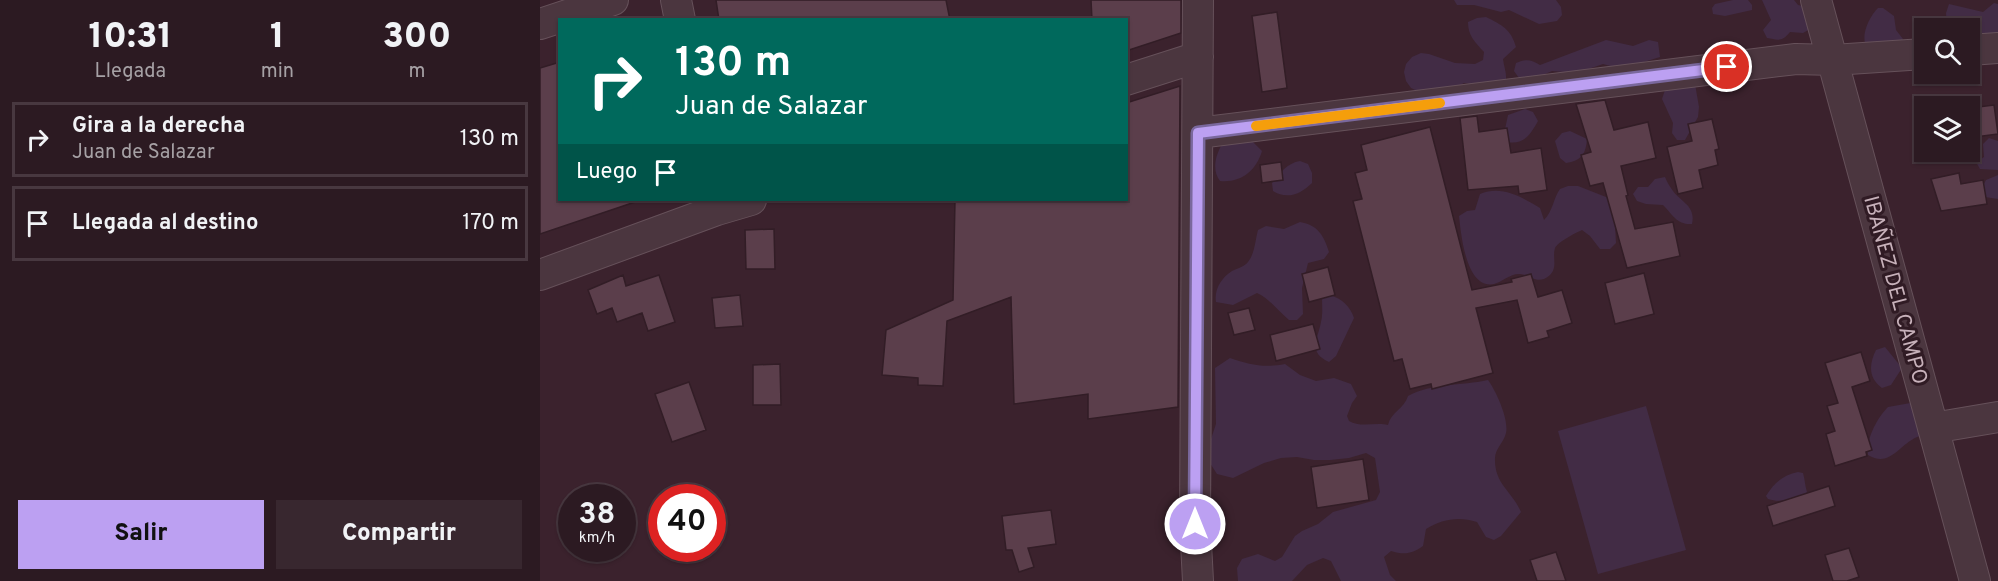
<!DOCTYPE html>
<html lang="es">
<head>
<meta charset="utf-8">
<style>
  body { margin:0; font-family:Overpass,sans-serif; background:#38272f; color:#f1f3f6; height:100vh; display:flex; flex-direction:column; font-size:22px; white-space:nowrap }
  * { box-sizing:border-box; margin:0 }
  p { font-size:20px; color:#a6a1a5 }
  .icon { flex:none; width:33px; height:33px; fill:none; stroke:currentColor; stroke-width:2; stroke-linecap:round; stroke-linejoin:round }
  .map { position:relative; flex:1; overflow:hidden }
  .panel { display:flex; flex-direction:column; background:#2c1a22; width:540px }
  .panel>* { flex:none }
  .hud { position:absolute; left:18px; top:18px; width:570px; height:183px; border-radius:0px; box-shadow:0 2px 4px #0004,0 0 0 2px #483840; background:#00695c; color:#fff; overflow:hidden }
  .controls { position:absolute; left:1374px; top:18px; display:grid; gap:12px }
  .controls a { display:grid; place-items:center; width:66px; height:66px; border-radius:0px; background:#2c1a22; box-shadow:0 2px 4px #0004,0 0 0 2px #483840; font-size:30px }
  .speed { position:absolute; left:18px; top:484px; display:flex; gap:12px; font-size:30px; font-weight:700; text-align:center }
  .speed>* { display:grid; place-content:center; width:78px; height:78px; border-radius:50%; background:#2c1a22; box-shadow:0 2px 4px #0004,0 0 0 2px #483840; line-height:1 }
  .speed small { font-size:15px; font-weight:400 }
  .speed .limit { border:9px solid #d22; background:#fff; color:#111 }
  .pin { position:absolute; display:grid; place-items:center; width:51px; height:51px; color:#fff; margin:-26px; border:3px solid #fff; border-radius:50%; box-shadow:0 2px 6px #0007 }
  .me { position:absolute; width:66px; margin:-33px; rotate:0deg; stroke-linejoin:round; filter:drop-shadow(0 0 4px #0008) }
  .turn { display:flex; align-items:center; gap:21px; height:126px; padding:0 18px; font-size:27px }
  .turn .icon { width:78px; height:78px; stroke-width:2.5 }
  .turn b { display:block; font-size:42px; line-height:51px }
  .then { display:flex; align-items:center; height:57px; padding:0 18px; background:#0003; gap:12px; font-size:22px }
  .eta { display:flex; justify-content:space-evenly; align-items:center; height:102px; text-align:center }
  .eta b { font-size:36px; font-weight:800; line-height:42px }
  .button { display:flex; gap:12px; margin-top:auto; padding:12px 18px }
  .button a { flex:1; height:69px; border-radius:0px; background:#bca0f2; color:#111; font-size:24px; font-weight:800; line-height:69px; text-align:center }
  .button a+a { background:#38272f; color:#f1f3f6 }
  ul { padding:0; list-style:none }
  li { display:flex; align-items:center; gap:18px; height:75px; margin:0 12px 9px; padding:0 6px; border:3px solid #483840; border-radius:0px }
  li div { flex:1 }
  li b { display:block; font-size:22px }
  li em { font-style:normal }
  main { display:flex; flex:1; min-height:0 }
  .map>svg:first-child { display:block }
  .green { fill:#422c45 }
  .building { fill:#5b3e4b; stroke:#321d26; stroke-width:1.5 }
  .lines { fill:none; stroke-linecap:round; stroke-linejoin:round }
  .minor-casing { stroke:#66515a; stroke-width:32 }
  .minor { stroke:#4b363f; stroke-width:30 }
  .route-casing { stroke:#7a689d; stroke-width:15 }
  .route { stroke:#bca0f2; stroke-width:10 }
  .slow { stroke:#f59e0b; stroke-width:10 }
  .labels { text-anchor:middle; stroke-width:6; stroke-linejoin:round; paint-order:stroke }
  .street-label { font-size:21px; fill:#c7b1ba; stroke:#301b24 }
</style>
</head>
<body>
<main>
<section class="panel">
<div class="eta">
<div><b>10:31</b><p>Llegada</p></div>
<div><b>1</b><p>min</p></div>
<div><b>300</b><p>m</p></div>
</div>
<ul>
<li><svg class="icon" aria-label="right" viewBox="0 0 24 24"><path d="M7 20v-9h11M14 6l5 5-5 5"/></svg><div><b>Gira a la derecha</b><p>Juan de Salazar</p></div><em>130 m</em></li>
<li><svg class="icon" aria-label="arrive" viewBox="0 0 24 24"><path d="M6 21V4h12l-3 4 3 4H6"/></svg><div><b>Llegada al destino</b></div><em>170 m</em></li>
</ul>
<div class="button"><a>Salir</a><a>Compartir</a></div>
</section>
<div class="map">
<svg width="1458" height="581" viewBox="0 0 1458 581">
  <rect width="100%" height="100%" fill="#3b222d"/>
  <path class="green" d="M 914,0 L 1016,0 L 1021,7 L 1022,15 L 1017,21 L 999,24 L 969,10 L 961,12 L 934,5 L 917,5 Z
    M 1193,0 L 1208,0 L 1212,5 L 1212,10 L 1185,16 L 1173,14 L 1172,8 L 1175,4 Z
    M 1222,0 L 1254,0 L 1258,5 L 1263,6 L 1270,29 L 1263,33 L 1250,32 C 1242,42 1238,40 1227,38 L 1223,30 L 1231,20 Z
    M 1454,3 L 1458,4 L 1458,33 L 1443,37 L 1433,27 L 1407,28 L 1406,13 L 1409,4 L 1443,12 Z
    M 1338,8 L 1343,8 L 1354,16 L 1356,30 L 1363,39 L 1360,42 L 1325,43 C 1322,32 1330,16 1338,8 Z
    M 946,17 C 962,25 971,29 976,47 L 963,59 C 964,68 968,75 965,84 L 957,88 L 924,83 L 894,99 L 871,88 L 866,81 L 864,72 L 866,64 L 872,57 L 881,53 L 889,54 L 915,63 L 935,64 L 943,60 L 944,52 C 935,42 928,36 928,22 L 937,18 Z
    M 1066,40 L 1093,46 L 1109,40 L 1118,42 L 1120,57 L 1081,69 L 1063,64 L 1037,73 L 1012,71 L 996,78 L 979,78 L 974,71 L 976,63 C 985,59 991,59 1000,65 Z
    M 1155,84 L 1159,107 L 1158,117 L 1145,140 L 1137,140 L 1132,133 L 1133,123 L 1122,99 L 1125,90 L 1132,87 Z
    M 985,109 L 993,112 L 998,121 C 990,135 984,145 967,142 L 964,134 L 968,115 Z
    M 1030,131 L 1047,139 C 1046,154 1041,161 1026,163 L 1020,158 L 1015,141 L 1022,133 Z
    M 1449,138 L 1458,141 L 1458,170 L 1440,169 L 1436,162 L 1444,157 L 1443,144 Z
    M 710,139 L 722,151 C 716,171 701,183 680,181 C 671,169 676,153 684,141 Z
    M 760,161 L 768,164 L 772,173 L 772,183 C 761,194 747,200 733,191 L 732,183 C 740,173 747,163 760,161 Z
    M 1458,175 L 1458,199 L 1445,197 L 1442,188 L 1446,180 Z
    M 1125,177 C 1127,182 1130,187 1133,191 C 1142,203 1156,206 1152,224 C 1137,225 1133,215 1123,205 L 1106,204 L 1097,201 L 1093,194 L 1098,187 L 1108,187 L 1115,179 Z
    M 1028,186 L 1038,186 L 1071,199 L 1075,225 L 1076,243 L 1070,249 L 1060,249 L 1050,236 L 1042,230 C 1035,233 1018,242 1015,248 C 1012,257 1018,267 1010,275 C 998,286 991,275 980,274 C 971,273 962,282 954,284 C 926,290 921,234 919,216 L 927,211 L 935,210 L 940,194 C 962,185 981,197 1000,208 L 1004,220 C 1013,211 1013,199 1020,189 Z
    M 760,222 C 778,225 784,236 789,252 L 784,259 L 768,263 L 762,288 L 763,314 L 757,320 L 749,320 C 739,312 729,298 717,293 L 693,305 L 676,302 C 674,290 681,278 692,271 C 698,268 704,267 708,262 C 715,253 715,241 718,230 L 726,226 L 744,229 Z
    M 790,295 C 802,299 810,306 814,318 L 796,356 L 789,362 C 767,352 778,339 781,322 C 783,314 782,305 782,297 Z
    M 1345,347 L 1362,368 L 1351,385 L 1342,388 C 1328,378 1329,364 1336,350 Z
    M 690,358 C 710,365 724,368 745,364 L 760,375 L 776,381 L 794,378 L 811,384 L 817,396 L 812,403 L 807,416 L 809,421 C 820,428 836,422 848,425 C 851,412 864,409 868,396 C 892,383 921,386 948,380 C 956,391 969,419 966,433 C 964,442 955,449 955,458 C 954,484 972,491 981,512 L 961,536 L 954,540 L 946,537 L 937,522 C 919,516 902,519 886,529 L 883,546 C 872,554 864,555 851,551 L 844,557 L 850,575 L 856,581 L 801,581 L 791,561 L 783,558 L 767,565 L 752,581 L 698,581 L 697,568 L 702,559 L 718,554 L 735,561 L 742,557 L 755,536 L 762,531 L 778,524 L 793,512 L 836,500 L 840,492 L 835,458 L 826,453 L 809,458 L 790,460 L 774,460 L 757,457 L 741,458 L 724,463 L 693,478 L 677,474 L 668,460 L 670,442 L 676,424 L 675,368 Z
    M 1376,402 L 1380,436 C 1360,442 1351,469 1328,455 C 1326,439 1337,418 1348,407 Z
    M 1106,406 L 1146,550 L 1058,574 L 1018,431 Z
    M 1258,472 L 1263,473 C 1265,480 1265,486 1267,492 L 1264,496 C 1249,497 1244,504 1228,499 L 1226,496 C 1234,483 1243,475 1258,472 Z"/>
  <path class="building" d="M 176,0 L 406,0 L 410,20 L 179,20 Z
    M 551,0 L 641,0 L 641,33 L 586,51 L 586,20 L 552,20 Z
    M 737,12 L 747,88 L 722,92 L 712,16 Z
    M 20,62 L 20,200 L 94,200 L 95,202 L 0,234 L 0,68 Z
    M 640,86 L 638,407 L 548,419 L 548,394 L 474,404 L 471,297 L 407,321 L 403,386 L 378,385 L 378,378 L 342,375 L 346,330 L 413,300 L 415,200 L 586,200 L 586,103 Z
    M 1065,100 L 1074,130 L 1108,122 L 1116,158 L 1081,166 L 1088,195 L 1086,196 L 1095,229 L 1133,222 L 1140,256 L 1087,268 L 1063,183 L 1050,186 L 1041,155 L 1051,152 L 1036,104 Z
    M 1454,105 L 1458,134 L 1435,137 L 1434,133 L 1430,134 L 1430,108 Z
    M 937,116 L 939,132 L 967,128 L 971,153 L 1001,148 L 1007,190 L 979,194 L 978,186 L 928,190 L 920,118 Z
    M 1172,119 L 1179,149 L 1175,150 L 1178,165 L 1159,170 L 1163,188 L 1138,194 L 1127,147 L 1152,141 L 1148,124 Z
    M 890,127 L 932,290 L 972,282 L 971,279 L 991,274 L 998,297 L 1022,290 L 1032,323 L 1007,331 L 1009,337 L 988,343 L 977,300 L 936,308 L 953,373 L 892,389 L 891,384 L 870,389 L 862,359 L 854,361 L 813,201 L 822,199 L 815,173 L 827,170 L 821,145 Z
    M 741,162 L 743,180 L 722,183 L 720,165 Z
    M 1419,173 L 1421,184 L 1443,180 L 1447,204 L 1401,211 L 1391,179 Z
    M 234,229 L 235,269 L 206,269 L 205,230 Z
    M 788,267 L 795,295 L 769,302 L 762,274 Z
    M 1104,273 L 1114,314 L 1075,324 L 1065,283 Z
    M 83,275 L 86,286 L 119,275 L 135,322 L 108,331 L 102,313 L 77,322 L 72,308 L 57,314 L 48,290 Z
    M 200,295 L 203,326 L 175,328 L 172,298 Z
    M 709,308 L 715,330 L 694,335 L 688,313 Z
    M 773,324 L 780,349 L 736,361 L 730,335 Z
    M 1321,352 L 1330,381 L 1312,387 L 1332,450 L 1326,452 L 1327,456 L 1295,466 L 1286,434 L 1295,431 L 1287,406 L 1298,403 L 1285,363 Z
    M 240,364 L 241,405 L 213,405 L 213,365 Z
    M 149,382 L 166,430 L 132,442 L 115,394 Z
    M 823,459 L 829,500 L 777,508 L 771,467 Z
    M 1289,486 L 1295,506 L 1233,526 L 1227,506 Z
    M 511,510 L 516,544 L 488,548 L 494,567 L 479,572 L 472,550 L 466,550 L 462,516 Z
    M 1309,548 L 1319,577 L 1307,581 L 1293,581 L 1285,555 Z
    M 1016,552 L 1026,581 L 997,581 L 990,560 Z"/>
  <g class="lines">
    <defs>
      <path id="minor" d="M 136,0 L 140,20
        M 658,0 L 655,524 L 658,581
        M 1276,0 L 1435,581
        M 0,24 L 73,0
        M 1430,50 L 1458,48
        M 586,80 L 658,57
        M 658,133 L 1256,59 L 1293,60 L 1384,54
        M 0,275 L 177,210 L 211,200
        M 1393,428 L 1458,417"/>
    </defs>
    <use href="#minor" class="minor-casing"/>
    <use href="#minor" class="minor"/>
  </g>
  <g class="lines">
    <defs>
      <path id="route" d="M 655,524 L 658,133 L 1187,67"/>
    </defs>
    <use href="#route" class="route-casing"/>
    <use href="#route" class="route"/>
    <path class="slow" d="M 716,126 L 900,103"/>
  </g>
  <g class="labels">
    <g class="street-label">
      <text transform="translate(1356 290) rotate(75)" y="7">IBAÑEZ DEL CAMPO</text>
    </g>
  </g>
</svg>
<div class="controls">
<a><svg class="icon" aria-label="search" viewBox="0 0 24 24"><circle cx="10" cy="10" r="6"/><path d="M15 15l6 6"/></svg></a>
<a><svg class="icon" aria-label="layers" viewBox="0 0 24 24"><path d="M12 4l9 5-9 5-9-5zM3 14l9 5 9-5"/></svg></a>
</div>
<div class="speed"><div>38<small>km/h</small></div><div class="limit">40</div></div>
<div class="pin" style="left:1187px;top:67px;background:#d93025"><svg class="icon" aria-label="arrive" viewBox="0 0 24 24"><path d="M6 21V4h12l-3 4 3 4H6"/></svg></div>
<svg class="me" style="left:655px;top:524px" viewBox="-20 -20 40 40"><circle r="17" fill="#bca0f2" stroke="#fff" stroke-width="3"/><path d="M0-11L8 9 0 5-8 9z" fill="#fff"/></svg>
<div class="hud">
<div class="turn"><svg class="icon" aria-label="right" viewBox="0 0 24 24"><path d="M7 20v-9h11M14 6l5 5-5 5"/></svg><div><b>130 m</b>Juan de Salazar</div></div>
<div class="then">Luego<svg class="icon" aria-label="arrive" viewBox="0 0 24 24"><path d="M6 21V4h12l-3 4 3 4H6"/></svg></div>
</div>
</div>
</main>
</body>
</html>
